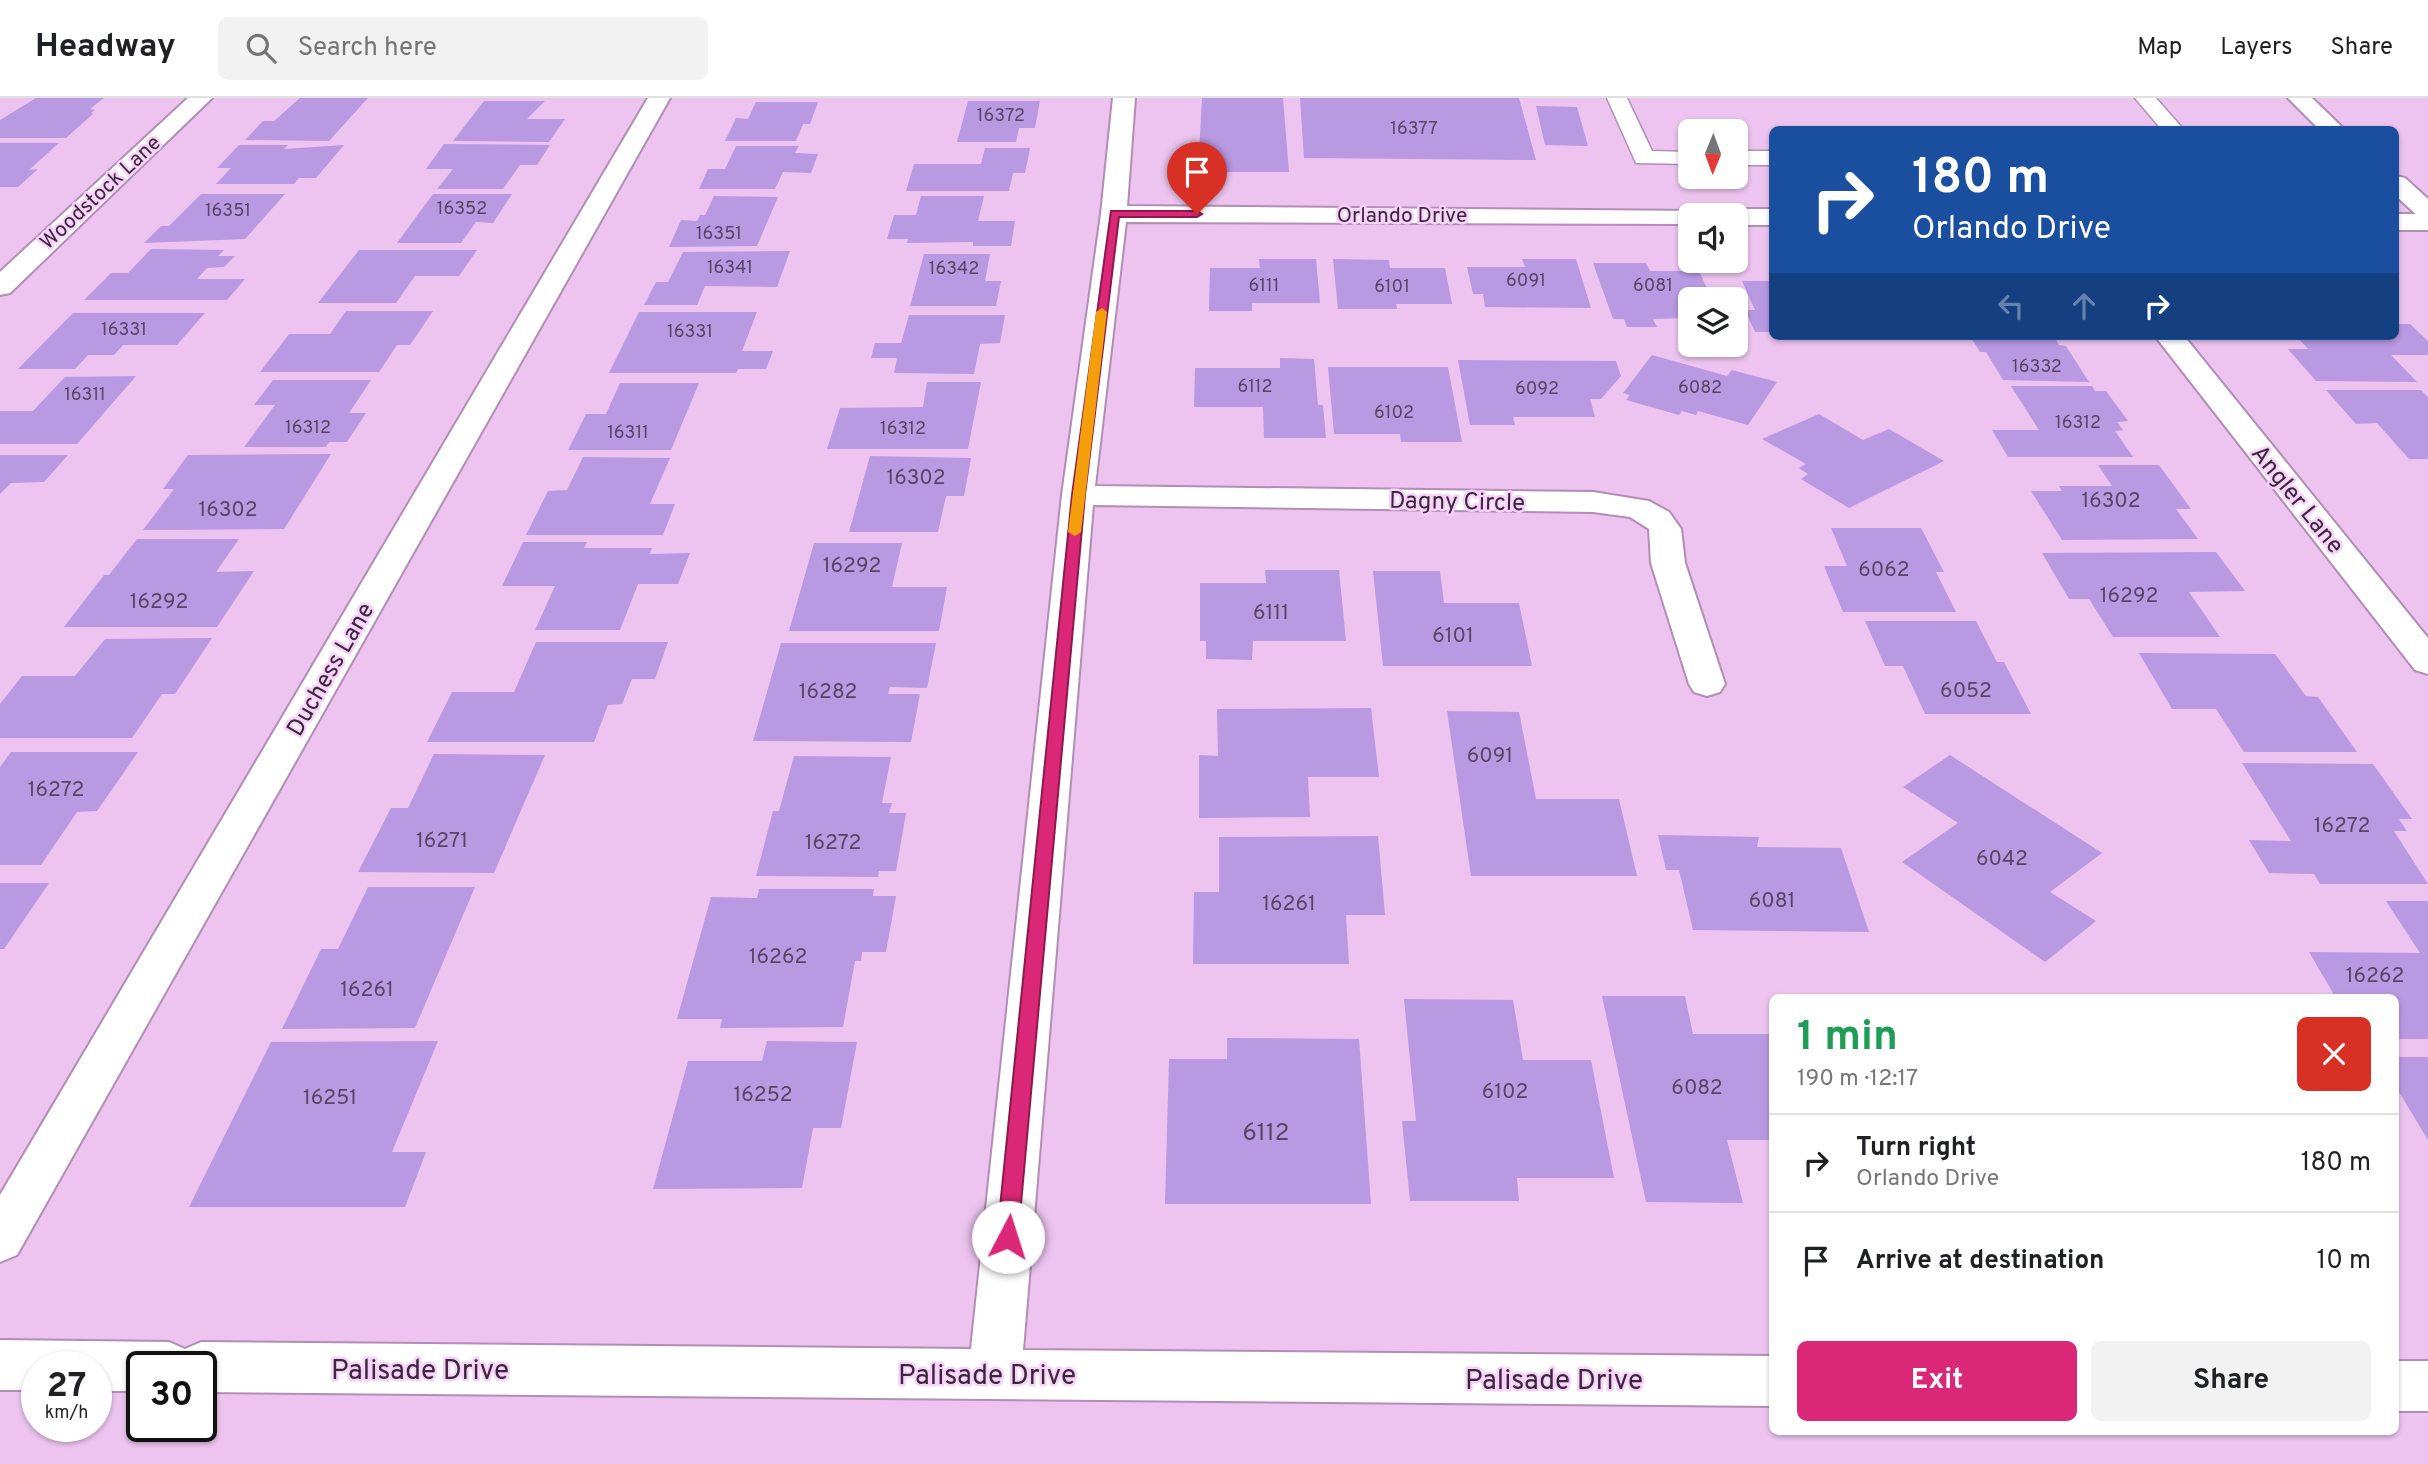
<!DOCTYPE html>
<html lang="en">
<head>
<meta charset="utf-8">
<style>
  body { margin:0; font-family:Overpass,sans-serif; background:#f2f2f2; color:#202124; height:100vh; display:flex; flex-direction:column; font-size:26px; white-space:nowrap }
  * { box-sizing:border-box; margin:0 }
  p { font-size:23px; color:#757577 }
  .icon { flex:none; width:38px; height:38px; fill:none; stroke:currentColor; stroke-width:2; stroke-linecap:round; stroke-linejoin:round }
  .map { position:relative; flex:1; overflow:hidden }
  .panel { position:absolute; left:1769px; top:896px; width:630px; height:441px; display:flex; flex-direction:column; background:#fff; border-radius:10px; box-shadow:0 2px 5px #0004 }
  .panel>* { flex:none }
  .banner { position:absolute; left:1769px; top:28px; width:630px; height:214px; border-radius:10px; box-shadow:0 2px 5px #0004; background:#1a4fa0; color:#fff; overflow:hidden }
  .needle { width:46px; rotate:181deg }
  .buttons { position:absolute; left:1678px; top:21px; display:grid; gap:14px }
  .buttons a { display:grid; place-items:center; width:70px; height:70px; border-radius:10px; background:#fff; box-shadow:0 2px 5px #0004; font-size:35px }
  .speed { position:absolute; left:21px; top:1253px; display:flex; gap:14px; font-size:35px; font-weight:700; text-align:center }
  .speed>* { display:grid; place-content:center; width:91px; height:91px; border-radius:50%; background:#fff; box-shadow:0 2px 5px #0004; line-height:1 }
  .speed small { font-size:18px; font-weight:400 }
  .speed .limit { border:4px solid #111; border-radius:10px; background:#fff; color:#111 }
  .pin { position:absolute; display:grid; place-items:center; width:60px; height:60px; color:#fff; margin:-72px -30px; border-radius:50% 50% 50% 0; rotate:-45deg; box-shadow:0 0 7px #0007 }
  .pin .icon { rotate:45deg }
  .me { position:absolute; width:77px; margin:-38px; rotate:5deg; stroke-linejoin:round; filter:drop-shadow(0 0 5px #0008) }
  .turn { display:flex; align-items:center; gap:24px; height:147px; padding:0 28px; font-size:32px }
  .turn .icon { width:91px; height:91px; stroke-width:2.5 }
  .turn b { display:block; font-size:49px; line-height:60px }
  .lanes { display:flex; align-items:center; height:66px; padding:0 28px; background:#0003; justify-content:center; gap:35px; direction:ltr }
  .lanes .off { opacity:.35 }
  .round { display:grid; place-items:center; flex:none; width:74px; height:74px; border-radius:10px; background:#f2f2f2 }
  .overview { display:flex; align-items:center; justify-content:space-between; height:119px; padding:0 28px }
  h1 { font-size:42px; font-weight:700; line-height:52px; color:#1e9e55 }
  .button { display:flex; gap:14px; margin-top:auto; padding:14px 28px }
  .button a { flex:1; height:80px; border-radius:10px; background:#db2777; color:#fff; font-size:28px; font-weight:700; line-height:80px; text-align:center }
  .button a+a { background:#f2f2f2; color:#202124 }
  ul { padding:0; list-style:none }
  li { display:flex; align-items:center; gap:21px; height:98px; padding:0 28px; border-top:2px solid #e0e0e0 }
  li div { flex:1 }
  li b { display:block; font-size:26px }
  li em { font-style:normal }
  header { display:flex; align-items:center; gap:42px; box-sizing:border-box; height:98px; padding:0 35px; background:#fff; border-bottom:2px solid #e0e0e0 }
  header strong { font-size:33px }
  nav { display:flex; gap:38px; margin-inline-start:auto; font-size:24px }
  .search { width:490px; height:63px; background:#f2f2f2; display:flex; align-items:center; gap:18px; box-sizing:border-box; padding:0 24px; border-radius:10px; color:#757577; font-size:26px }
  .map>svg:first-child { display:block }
  .building { fill:#b899e2 }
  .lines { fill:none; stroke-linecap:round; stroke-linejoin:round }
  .lane-casing { stroke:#b28db5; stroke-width:3 }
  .street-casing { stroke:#b28db5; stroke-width:4 }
  .secondary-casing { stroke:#b28db5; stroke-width:4 }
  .lane { fill:#fff; fill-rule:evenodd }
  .street { fill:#fff; fill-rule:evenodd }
  .secondary { fill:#fff; fill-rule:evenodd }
  .route { fill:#db2777; stroke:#8e194d; stroke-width:2 }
  .slow { fill:#f59e0b }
  .labels { text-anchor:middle; stroke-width:5; stroke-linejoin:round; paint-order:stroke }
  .far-number-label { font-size:18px; fill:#584563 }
  .far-street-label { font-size:21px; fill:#382939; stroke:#f9d1fc }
  .number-label { font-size:21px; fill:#584563 }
  .street-label { font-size:24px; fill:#382939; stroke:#f9d1fc }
  .near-number-label { font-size:24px; fill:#584563 }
  .near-street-label { font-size:28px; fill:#382939; stroke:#f9d1fc }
</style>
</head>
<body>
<header>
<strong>Headway</strong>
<div class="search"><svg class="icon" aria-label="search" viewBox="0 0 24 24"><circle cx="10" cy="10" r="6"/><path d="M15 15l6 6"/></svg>Search here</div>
<nav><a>Map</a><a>Layers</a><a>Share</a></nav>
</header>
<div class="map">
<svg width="2428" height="1366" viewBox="0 0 2428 1366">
  <rect width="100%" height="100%" fill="#ecc4ef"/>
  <path class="building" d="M 36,0 L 104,0 L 90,11 L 95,12 L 91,15 L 93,16 L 66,40 L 0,40 L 0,22 Z
    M 300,0 L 368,0 L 329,43 L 245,42 L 263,23 L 274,23 Z
    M 1202,0 L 1283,0 L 1289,74 L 1198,74 Z
    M 1300,0 L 1519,0 L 1536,62 L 1304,60 Z
    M 484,3 L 545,3 L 527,21 L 565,21 L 549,44 L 453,43 Z
    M 968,3 L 1040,3 L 1035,30 L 1019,30 L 1016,44 L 957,44 Z
    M 756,4 L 818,4 L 810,26 L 803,26 L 796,43 L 725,43 L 736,20 L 748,21 Z
    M 1536,8 L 1577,9 L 1588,48 L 1545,47 Z
    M 0,45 L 59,45 L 29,72 L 38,71 L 18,89 L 0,89 Z
    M 444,46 L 550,47 L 537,67 L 520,67 L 503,91 L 437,91 L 453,71 L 426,71 Z
    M 239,47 L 288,47 L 284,51 L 344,47 L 316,80 L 299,80 L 294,86 L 216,86 L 231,70 L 217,70 Z
    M 736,48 L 799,48 L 795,55 L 818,56 L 811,75 L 783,74 L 775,91 L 699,91 L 708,71 L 725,71 Z
    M 985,50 L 1030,50 L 1025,75 L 1013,75 L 1009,93 L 906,93 L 914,66 L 981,66 Z
    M 201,96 L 285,96 L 245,141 L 144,145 L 161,128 L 169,128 Z
    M 433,96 L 512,96 L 493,125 L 476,124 L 461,145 L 397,145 Z
    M 714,98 L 778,99 L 757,148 L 669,149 L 681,122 L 697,123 L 700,117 L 705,117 Z
    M 921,98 L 984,98 L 978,123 L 1015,123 L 1011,148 L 973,148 L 973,144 L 907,145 L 908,141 L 887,141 L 894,117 L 916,117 Z
    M 151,151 L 224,152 L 218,158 L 235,158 L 224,169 L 207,170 L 197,181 L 245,181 L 227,202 L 84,202 L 111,175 L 128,175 Z
    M 359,152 L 477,152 L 459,178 L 415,178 L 396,205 L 318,205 Z
    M 790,153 L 777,189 L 705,188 L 697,207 L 644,207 L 656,184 L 668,184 L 683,154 Z
    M 924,156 L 990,156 L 985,183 L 1001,183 L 996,208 L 910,208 Z
    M 1259,161 L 1316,161 L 1320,205 L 1252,205 L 1252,213 L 1209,213 L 1210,170 L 1260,170 Z
    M 1333,161 L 1389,162 L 1390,170 L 1445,170 L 1452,206 L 1396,206 L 1397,211 L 1338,211 Z
    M 1522,161 L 1576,161 L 1591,210 L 1485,209 L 1483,196 L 1473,196 L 1467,169 L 1525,169 Z
    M 1593,165 L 1646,165 L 1650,173 L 1699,173 L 1712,201 L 1690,201 L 1690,220 L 1653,221 L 1657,229 L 1627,229 L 1624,221 L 1613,221 Z
    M 1742,183 L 1773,183 L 1773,234 L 1755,234 L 1745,212 L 1755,212 Z
    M 346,213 L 433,213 L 410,247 L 397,247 L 379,274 L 260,274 L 289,236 L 330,236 Z
    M 639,214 L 757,214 L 742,253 L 773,253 L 766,271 L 738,271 L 736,275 L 609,275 Z
    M 73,215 L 205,215 L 177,247 L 123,247 L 114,257 L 88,257 L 75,271 L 18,271 Z
    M 909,217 L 1005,217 L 1000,245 L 980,246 L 974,276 L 894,275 L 897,260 L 871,260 L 875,245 L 901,245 Z
    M 2396,226 L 2410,226 L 2428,243 L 2428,257 L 2391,257 L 2417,284 L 2316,283 L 2288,251 L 2308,251 L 2296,238 L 2396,238 Z
    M 1970,238 L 2054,238 L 2059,247 L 2066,248 L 2089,284 L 2003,282 L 1986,254 L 1980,254 Z
    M 1652,257 L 1727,278 L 1732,272 L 1777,284 L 1748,327 L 1698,313 L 1696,317 L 1682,313 L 1679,317 L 1626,302 L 1630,297 L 1623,295 Z
    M 1280,260 L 1314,261 L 1318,307 L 1323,307 L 1326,340 L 1264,340 L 1263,309 L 1194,309 L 1195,270 L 1280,270 Z
    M 1458,262 L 1616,263 L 1621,278 L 1601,301 L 1590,301 L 1595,319 L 1513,319 L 1515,327 L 1470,327 Z
    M 1328,269 L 1448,269 L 1462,344 L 1401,344 L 1400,336 L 1334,336 Z
    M 136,278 L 77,346 L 0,346 L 0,313 L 33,313 L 65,279 Z
    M 273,282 L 371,282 L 349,315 L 366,315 L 347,344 L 329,344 L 326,349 L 244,349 L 275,307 L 254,307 Z
    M 927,284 L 981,284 L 968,351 L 827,351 L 840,310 L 923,309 Z
    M 620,285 L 699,285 L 671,352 L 568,352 L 586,316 L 606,316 Z
    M 2011,288 L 2092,288 L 2095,293 L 2106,293 L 2128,323 L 2117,324 L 2123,332 L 2115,333 L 2133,359 L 2008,359 L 1992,332 L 2039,332 Z
    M 2326,292 L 2421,292 L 2428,299 L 2428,361 L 2409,361 L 2377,325 L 2356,326 Z
    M 1819,316 L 1863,342 L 1889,331 L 1944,363 L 1849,410 L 1801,381 L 1808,376 L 1799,370 L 1806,366 L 1762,341 Z
    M 331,356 L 284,431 L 143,432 L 174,391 L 163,391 L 188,357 Z
    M 0,357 L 68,357 L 44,384 L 11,385 L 0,396 Z
    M 870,358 L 971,360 L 964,398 L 946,398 L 938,434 L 849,434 Z
    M 583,359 L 670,360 L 650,406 L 675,406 L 663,437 L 526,437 L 548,393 L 567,392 Z
    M 2098,367 L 2159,367 L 2191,411 L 2176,411 L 2198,441 L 2062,442 L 2031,393 L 2062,393 L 2059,388 L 2112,388 Z
    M 1831,430 L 1921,430 L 1944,474 L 1936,474 L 1956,514 L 1843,514 L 1824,468 L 1847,468 Z
    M 137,441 L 239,441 L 216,474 L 254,473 L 217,529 L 64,529 L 104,477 L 109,477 Z
    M 523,444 L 587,444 L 584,450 L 652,450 L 650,456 L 690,455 L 678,486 L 638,486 L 620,532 L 535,532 L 555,488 L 502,488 Z
    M 814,445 L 902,445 L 892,489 L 947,489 L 939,533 L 789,533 Z
    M 2216,454 L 2245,493 L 2189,494 L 2220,539 L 2113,539 L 2089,501 L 2069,501 L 2042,455 Z
    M 1265,472 L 1339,472 L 1346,543 L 1253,543 L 1252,562 L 1206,561 L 1206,543 L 1200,543 L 1200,485 L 1266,485 Z
    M 1373,473 L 1440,473 L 1444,505 L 1519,505 L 1532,568 L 1383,568 Z
    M 1865,523 L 1976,523 L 1997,564 L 2004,564 L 2031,616 L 1925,616 L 1903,568 L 1885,568 Z
    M 212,540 L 175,596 L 162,596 L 132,640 L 0,640 L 0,606 L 22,578 L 75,578 L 105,541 Z
    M 536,544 L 668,544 L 655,581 L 632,581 L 622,606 L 608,607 L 594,644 L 427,644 L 452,594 L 514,594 Z
    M 781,545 L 936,545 L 927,590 L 890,589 L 888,596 L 920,596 L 911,644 L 753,643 Z
    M 2139,555 L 2275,556 L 2306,598 L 2318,599 L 2357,654 L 2244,654 L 2216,611 L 2172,611 Z
    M 1371,610 L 1379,679 L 1308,679 L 1310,719 L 1199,720 L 1199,657 L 1218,658 L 1217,611 Z
    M 1447,613 L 1519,614 L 1536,701 L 1619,701 L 1637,778 L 1471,778 Z
    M 11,654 L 138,654 L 97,713 L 77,714 L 41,767 L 0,767 L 0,669 Z
    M 434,656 L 545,657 L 494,775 L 358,774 L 391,710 L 408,710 Z
    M 1950,657 L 2102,755 L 2050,794 L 2096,823 L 2045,864 L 1902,764 L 1958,725 L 1903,689 Z
    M 794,658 L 891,659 L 882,705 L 892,705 L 889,715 L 906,715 L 896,773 L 879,773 L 878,779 L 756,778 L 773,713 L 779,713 Z
    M 2242,665 L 2373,666 L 2412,721 L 2399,721 L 2407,733 L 2394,733 L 2428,786 L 2320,786 L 2314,776 L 2269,775 L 2249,742 L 2291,743 Z
    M 1658,737 L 1759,739 L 1757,749 L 1841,750 L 1869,834 L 1693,832 L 1679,772 L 1666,772 Z
    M 1378,738 L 1385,817 L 1346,817 L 1349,866 L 1193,866 L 1194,794 L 1219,794 L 1219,739 Z
    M 0,785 L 49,785 L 4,851 L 0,851 Z
    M 368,789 L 475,789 L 415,930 L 282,931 L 321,851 L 338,851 Z
    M 759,791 L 874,791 L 873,798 L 896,798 L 886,854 L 862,854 L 861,863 L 855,863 L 843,929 L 720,930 L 722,921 L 677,921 L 711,799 L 757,800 Z
    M 2386,803 L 2428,803 L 2428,941 L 2396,941 L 2396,900 L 2336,900 L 2309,854 L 2420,855 Z
    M 1602,898 L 1685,898 L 1693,936 L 1773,936 L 1773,1042 L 1727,1042 L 1743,1105 L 1646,1104 Z
    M 1404,901 L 1513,902 L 1523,962 L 1591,962 L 1614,1080 L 1517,1080 L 1519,1103 L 1410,1103 L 1402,1023 L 1416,1023 Z
    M 1227,940 L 1359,941 L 1371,1106 L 1165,1106 L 1169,961 L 1227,961 Z
    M 438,943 L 392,1054 L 426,1054 L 405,1109 L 189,1109 L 271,944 Z
    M 767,943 L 857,944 L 841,1030 L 813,1030 L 802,1090 L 653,1091 L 688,963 L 762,963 Z
    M 2396,959 L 2428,959 L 2428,1042 L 2396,989 Z"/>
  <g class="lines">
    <defs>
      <path id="lane" d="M 1607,0 L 1627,0 L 1652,53 L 1690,54 L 1690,66 L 1636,65 Z
        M 2135,0 L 2156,0 L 2184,32 L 2162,32 Z
        M 1736,53 L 1773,53 L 1773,67 L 1736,67 Z"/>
      <path id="street" d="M 188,0 L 212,0 L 10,195 L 0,197 L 0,174 Z
        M 648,0 L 670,0 L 17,1157 L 0,1164 L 0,1097 Z
        M 1113,0 L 1135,0 L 1127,108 L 1699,113 L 1702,117 L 1690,117 L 1690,126 L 1126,124 L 1095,388 L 1593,394 L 1649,403 L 1669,414 L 1681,431 L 1685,465 L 1725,586 L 1720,594 L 1707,598 L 1694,594 L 1689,586 L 1651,465 L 1649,431 L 1630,419 L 1593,414 L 1093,407 L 1023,1252 L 1773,1258 L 1773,1308 L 201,1294 L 201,1269 L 142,1269 L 142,1293 L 96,1293 L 96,1269 L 37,1269 L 37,1292 L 0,1292 L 0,1242 L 169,1244 L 185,1251 L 201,1244 L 971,1251 L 1062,397 L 1101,116 Z
        M 1736,111 L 1773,111 L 1773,127 L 1736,127 L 1736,117 L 1725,117 Z
        M 2396,116 L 2428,116 L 2428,132 L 2396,132 Z
        M 2155,238 L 2184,238 L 2428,540 L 2428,576 L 2415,572 Z
        M 2396,1263 L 2428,1263 L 2428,1313 L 2396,1313 Z"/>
      <path id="secondary" d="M 2288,0 L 2312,0 L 2345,32 L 2320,32 Z
        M 2396,78 L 2405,80 L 2428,101 L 2428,122 L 2419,119 L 2396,98 Z"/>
    </defs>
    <use href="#lane" class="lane-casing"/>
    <use href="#street" class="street-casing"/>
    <use href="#secondary" class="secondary-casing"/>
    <use href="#lane" class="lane"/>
    <use href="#street" class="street"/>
    <use href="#secondary" class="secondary"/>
  </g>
  <path class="route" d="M 1111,113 L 1197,113 L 1202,116 L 1197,119 L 1119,119 L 1085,397 L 1018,1139 L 1015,1145 L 1008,1148 L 1000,1145 L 997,1139 L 1072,397 Z"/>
  <path class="slow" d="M 1102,210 L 1107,214 L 1081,434 L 1075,438 L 1068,434 L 1096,214 Z"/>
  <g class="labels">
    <g class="far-number-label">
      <text x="1001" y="23">16372</text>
      <text x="1414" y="36">16377</text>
      <text x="462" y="116">16352</text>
      <text x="228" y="118">16351</text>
      <text x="719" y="141">16351</text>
      <text x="730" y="175">16341</text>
      <text x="954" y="176">16342</text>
      <text x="1526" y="188">6091</text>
      <text x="1264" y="193">6111</text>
      <text x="1653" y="193">6081</text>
      <text x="1392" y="194">6101</text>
      <text x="124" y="237">16331</text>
      <text x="690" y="239">16331</text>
      <text x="2037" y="274">16332</text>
      <text x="1255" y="294">6112</text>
      <text x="1700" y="295">6082</text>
      <text x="1537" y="296">6092</text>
      <text x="85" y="302">16311</text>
      <text x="1394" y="320">6102</text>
      <text x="2078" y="330">16312</text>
      <text x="308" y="335">16312</text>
      <text x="903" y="336">16312</text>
      <text x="628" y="340">16311</text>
    </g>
    <g class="far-street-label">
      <text transform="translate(100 94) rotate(-43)" y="7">Woodstock Lane</text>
      <text x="1402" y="124">Orlando Drive</text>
    </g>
    <g class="number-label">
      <text x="916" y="386">16302</text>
      <text x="2111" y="409">16302</text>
      <text x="228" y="418">16302</text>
      <text x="852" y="474">16292</text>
      <text x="1884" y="478">6062</text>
      <text x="2129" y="504">16292</text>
      <text x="159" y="510">16292</text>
      <text x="1271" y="521">6111</text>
      <text x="1453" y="544">6101</text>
      <text x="1966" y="599">6052</text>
      <text x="828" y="600">16282</text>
      <text x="1490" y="664">6091</text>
      <text x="56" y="698">16272</text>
      <text x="2342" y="734">16272</text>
      <text x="442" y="749">16271</text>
      <text x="833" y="751">16272</text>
      <text x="2002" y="767">6042</text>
      <text x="1772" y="809">6081</text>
      <text x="1289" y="812">16261</text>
      <text x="778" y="865">16262</text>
      <text x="2375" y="884">16262</text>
      <text x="367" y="898">16261</text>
      <text x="1697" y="996">6082</text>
      <text x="1505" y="1000">6102</text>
      <text x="763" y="1003">16252</text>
      <text x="330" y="1006">16251</text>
    </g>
    <g class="street-label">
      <text transform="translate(2298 401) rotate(51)" y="8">Angler Lane</text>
      <text transform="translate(1457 403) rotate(1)" y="8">Dagny Circle</text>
      <text transform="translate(330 571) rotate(-60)" y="8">Duchess Lane</text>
    </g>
    <g class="near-number-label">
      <text x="1266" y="1042">6112</text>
    </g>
    <g class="near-street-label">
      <text x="420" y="1281">Palisade Drive</text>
      <text x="987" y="1286">Palisade Drive</text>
      <text x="1554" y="1291">Palisade Drive</text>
    </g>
  </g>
</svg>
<div class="buttons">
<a><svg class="needle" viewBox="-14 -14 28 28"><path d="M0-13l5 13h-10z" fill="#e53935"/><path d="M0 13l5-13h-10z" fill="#757577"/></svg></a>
<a><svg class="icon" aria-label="sound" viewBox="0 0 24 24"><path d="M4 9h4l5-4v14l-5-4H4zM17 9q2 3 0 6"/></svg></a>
<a><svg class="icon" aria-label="layers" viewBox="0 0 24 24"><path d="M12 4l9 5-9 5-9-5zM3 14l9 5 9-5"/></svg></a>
</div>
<div class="speed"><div>27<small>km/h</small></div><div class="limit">30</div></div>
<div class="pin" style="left:1197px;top:116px;background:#d93025"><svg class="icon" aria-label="arrive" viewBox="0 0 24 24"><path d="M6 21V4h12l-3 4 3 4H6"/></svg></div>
<svg class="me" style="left:1008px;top:1139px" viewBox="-20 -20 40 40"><circle r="19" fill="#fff"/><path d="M0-13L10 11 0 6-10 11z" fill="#db2777"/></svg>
<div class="banner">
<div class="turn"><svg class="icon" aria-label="right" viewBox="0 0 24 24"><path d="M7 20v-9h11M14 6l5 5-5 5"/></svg><div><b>180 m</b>Orlando Drive</div></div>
<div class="lanes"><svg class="icon off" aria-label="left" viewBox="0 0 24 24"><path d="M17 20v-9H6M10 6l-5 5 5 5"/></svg><svg class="icon off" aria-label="ahead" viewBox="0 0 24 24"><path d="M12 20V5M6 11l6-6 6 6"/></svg><svg class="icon" aria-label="right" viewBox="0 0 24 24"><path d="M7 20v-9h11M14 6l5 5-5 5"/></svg></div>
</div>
<section class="panel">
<div class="overview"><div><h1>1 min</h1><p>190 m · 12:17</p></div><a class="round" style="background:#d93025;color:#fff"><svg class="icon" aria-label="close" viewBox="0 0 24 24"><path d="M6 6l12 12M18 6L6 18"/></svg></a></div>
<ul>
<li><svg class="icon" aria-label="right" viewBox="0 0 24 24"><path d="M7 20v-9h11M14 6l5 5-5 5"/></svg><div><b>Turn right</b><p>Orlando Drive</p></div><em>180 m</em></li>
<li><svg class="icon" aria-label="arrive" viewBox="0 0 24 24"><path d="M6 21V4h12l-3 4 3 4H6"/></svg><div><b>Arrive at destination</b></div><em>10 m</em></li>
</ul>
<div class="button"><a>Exit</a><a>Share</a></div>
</section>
</div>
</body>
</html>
